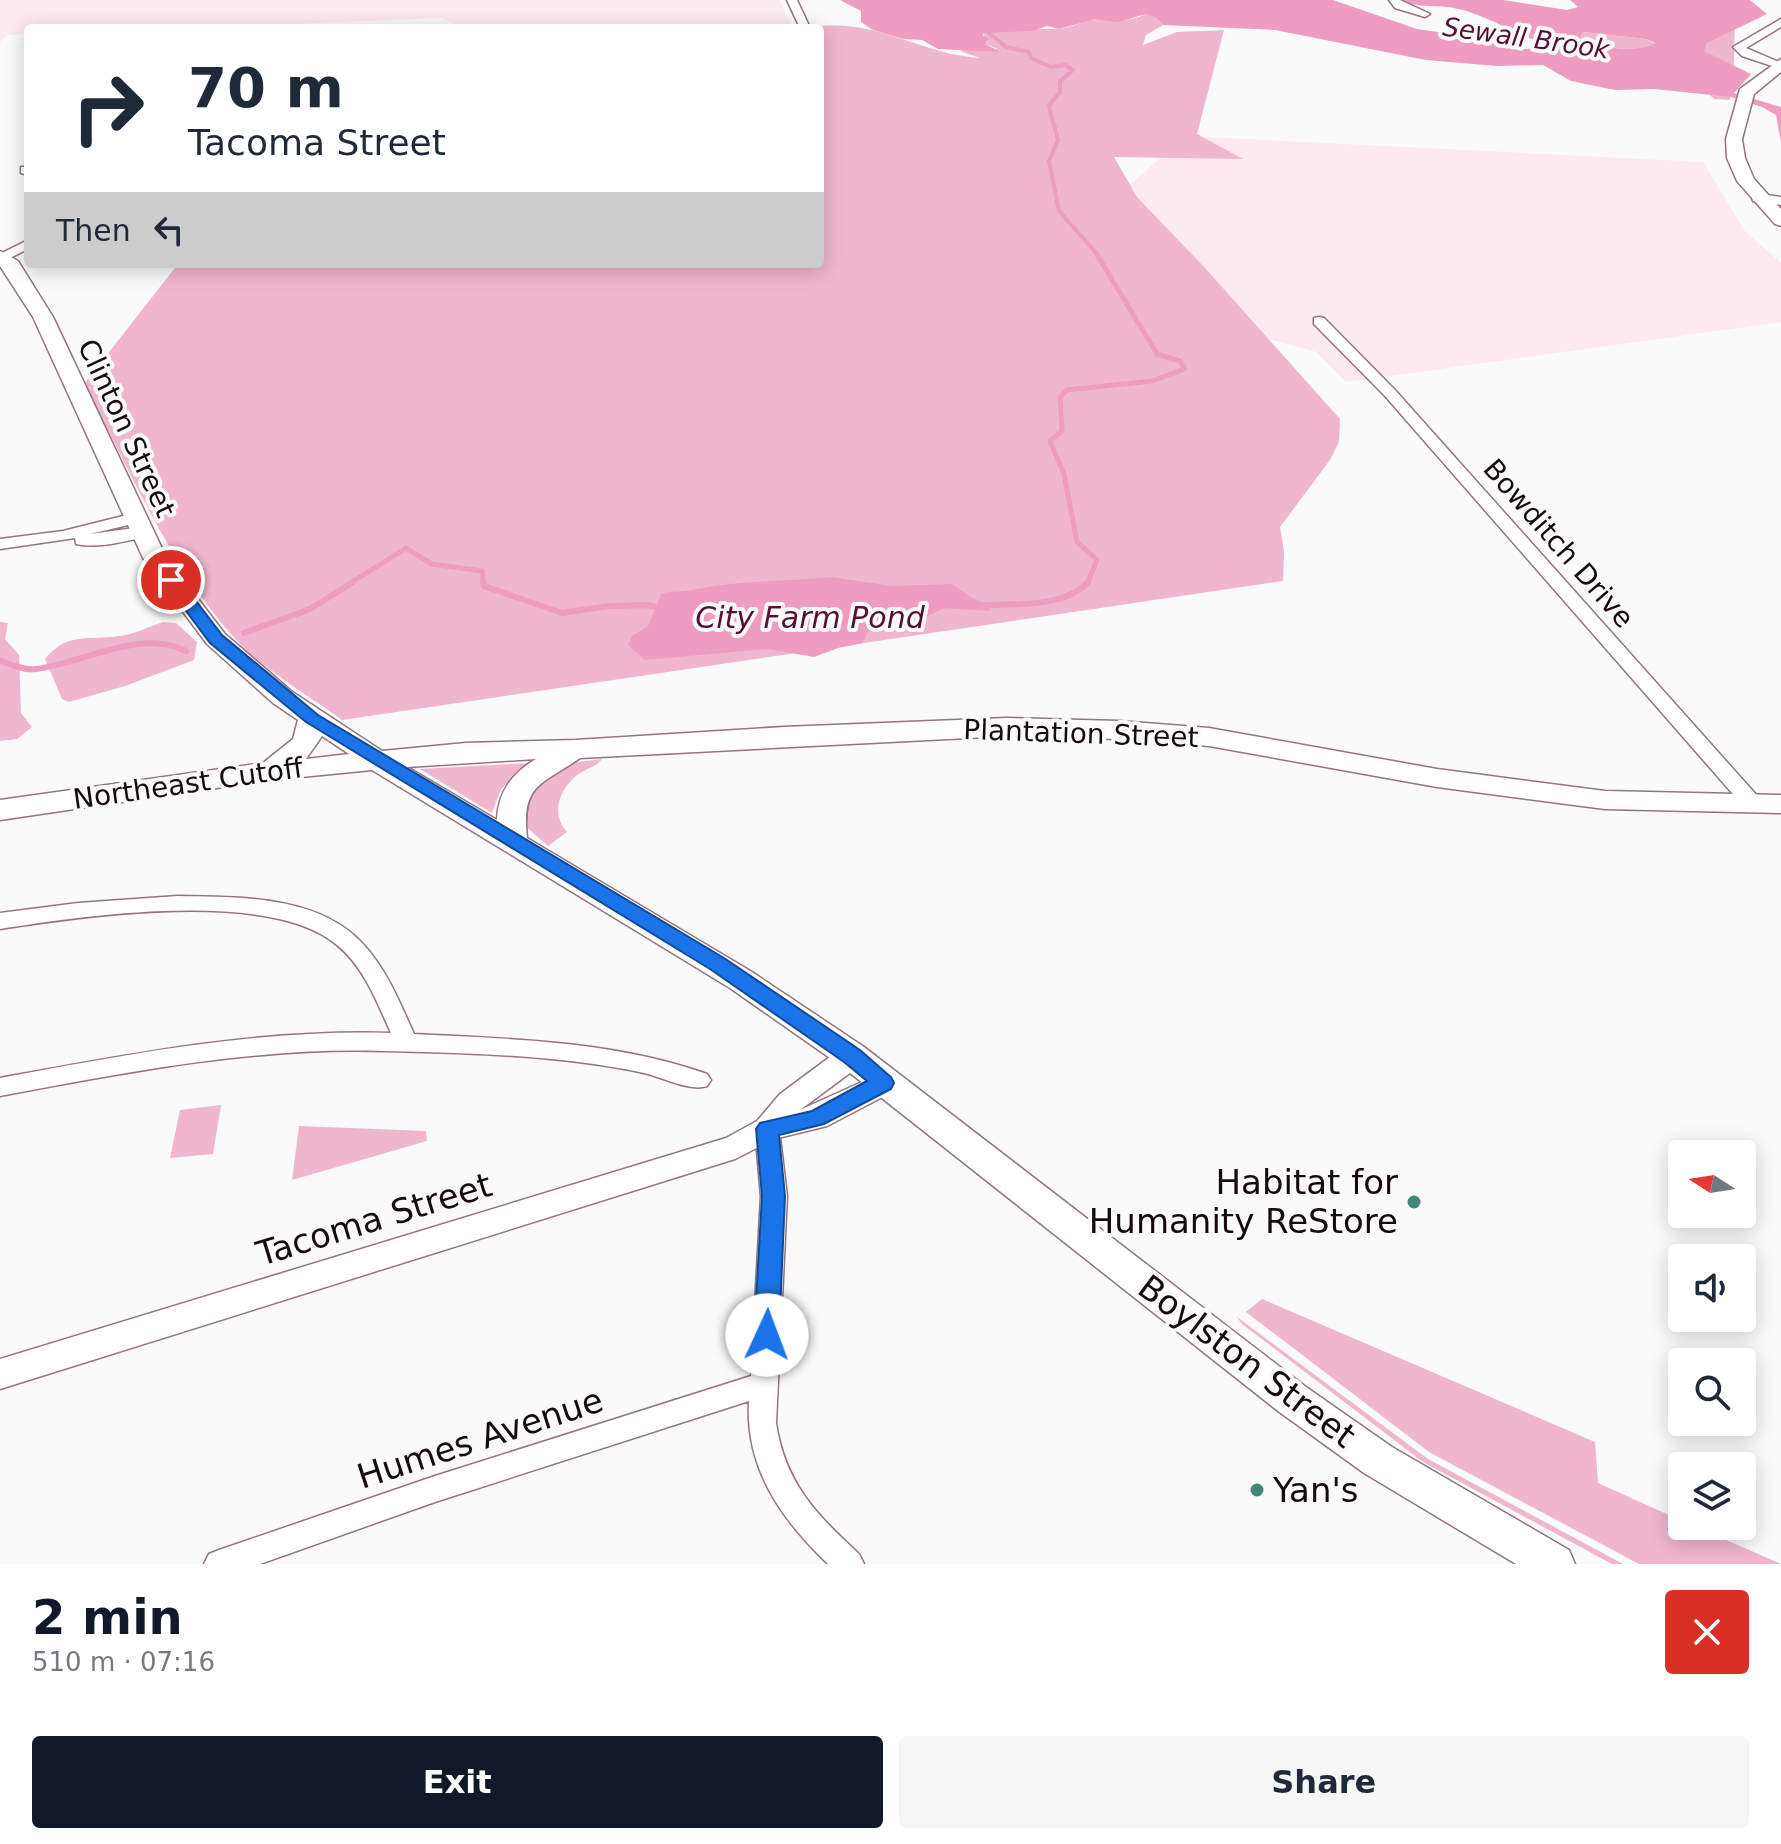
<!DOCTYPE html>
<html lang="en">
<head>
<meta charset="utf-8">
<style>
  body { margin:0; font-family:"DejaVu Sans",sans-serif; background:#f6f6f7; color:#1f2937; height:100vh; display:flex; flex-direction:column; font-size:30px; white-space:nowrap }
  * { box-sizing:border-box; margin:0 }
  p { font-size:26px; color:#747a83 }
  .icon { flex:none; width:44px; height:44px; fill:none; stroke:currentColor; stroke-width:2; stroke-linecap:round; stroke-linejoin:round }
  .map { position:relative; height:1564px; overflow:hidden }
  .side { display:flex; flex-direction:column; background:#fff; flex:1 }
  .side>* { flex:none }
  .guide { position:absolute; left:24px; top:24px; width:800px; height:244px; border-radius:8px; box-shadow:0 4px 20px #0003; background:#fff; color:#1f2937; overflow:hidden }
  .needle { width:52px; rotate:282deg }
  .fabs { position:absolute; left:1668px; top:1140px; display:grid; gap:16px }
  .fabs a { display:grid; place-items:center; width:88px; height:88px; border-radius:8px; background:#fff; box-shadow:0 4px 20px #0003; font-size:40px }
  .pin { position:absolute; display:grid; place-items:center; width:68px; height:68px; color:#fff; margin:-34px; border:4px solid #fff; border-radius:50%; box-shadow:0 2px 8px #0007 }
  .me { position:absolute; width:88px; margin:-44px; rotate:2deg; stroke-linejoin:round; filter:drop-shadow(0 0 6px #0008) }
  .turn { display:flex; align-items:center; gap:28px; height:168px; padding:0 32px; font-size:36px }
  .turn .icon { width:104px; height:104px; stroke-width:2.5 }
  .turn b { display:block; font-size:56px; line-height:68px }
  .then { display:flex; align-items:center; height:76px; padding:0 32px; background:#0003; gap:16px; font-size:30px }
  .round { display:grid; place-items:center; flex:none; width:84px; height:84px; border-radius:8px; background:#f6f6f7 }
  .summary { display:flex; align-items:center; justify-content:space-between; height:136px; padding:0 32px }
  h1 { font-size:48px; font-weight:700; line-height:60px; color:#111827 }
  .button { display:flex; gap:16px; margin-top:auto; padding:16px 32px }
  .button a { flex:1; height:92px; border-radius:8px; background:#111827; color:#fff; font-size:32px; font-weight:700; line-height:92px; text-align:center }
  .button a+a { background:#f6f6f7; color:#1f2937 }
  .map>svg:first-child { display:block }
  .built { fill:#fdeaf1 }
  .green { fill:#efb6cd }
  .water { fill:#ee9dc0; fill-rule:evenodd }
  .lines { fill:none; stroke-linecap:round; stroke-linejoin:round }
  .stream-far2 { stroke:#ee9dc0; stroke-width:4 }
  .stream-far1 { stroke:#ee9dc0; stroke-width:5 }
  .stream { stroke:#ee9dc0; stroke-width:6 }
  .minor-casing { stroke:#957381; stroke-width:3 }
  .tertiary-casing { stroke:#957381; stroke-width:3 }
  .secondary-casing { stroke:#957381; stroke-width:3 }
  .minor { fill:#fff; fill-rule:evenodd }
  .tertiary { fill:#fff; fill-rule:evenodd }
  .secondary { fill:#fff; fill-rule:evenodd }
  .route { fill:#1a73e8; stroke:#114b97; stroke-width:2 }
  .poi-dot { fill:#428679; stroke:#fafafa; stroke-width:3 }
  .labels { text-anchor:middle; stroke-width:8; stroke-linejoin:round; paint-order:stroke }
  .far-water-label { font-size:26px; font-style:italic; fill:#561036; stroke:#fafafa }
  .street-label { font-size:28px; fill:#160a0f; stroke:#fafafa }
  .water-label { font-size:30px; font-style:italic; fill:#561036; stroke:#fafafa }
  .near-poi-label { font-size:34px; fill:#160a0f; stroke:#fafafa; text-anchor:end }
  .near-street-label { font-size:34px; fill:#160a0f; stroke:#fafafa }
</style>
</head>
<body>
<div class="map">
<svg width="1781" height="1564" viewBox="0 0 1781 1564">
  <rect width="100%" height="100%" fill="#fafafa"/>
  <path class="built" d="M 0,0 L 779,0 L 790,22 L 785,28 L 460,28 L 443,18 L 182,28 L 28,28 L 28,34 L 8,35 L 0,42 Z
    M 1186,136 L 1703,162 L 1745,231 L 1781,263 L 1781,322 L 1346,382 L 1316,352 L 1230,328 L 1128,186 Z"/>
  <path class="green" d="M 1146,14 L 1156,18 L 1163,25 L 1146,35 L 1143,45 L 1177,32 L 1224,30 L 1197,134 L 1243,159 L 1114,157 L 1137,197 L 1206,269 L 1340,419 L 1339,442 L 1330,460 L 1280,527 L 1284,552 L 1283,581 L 342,720 C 312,698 268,672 243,647 C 173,575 131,471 84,384 L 178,264 L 820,264 L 820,28 L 812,27 C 880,18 917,54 980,58 L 960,51 C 974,47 985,55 998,49 L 985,44 L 984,33 C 1005,29 1038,29 1059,29 C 1071,28 1084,20 1096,19 C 1115,17 1126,24 1146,14 Z
    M 1735,20 L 1733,93 L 1729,100 L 1714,99 L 1705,90 L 1696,47 Z
    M 1583,32 L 1646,39 L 1655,44 C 1634,53 1600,49 1580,38 Z
    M 0,622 L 8,623 L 5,639 L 19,655 L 21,713 L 32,727 L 17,739 L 0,741 Z
    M 163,622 L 176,623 L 197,642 L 194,660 L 125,686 L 69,702 L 62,699 L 45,659 C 68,631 87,641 120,636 C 134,634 149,627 163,622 Z
    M 602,759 C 595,768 584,769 576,776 C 558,792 551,814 567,832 L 548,846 L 522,823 L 523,795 L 561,764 Z
    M 530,763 L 501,789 L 492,813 L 420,769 Z
    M 221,1105 L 213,1154 L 170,1158 L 180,1110 Z
    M 299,1126 L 426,1131 L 427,1141 L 292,1180 Z
    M 1262,1299 L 1595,1442 L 1598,1483 L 1682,1521 L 1682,1526 L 1694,1526 L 1781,1564 L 1639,1564 L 1429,1452 L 1246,1312 Z
    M 1237,1317 L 1428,1459 L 1623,1564 L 1612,1564 L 1423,1462 L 1242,1324 Z"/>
  <path class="water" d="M 840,0 L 1333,0 L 1417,29 L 1479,38 L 1525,49 L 1534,48 L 1537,41 C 1506,30 1480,11 1447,7 C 1432,5 1416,8 1403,0 L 1503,0 L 1567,10 L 1578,7 L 1570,0 L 1750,0 L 1767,14 L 1707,43 L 1704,51 L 1751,74 L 1734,93 L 1781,107 L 1781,142 L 1776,115 L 1762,107 L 1731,97 L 1654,89 L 1615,90 L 1571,81 L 1543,65 L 1497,66 L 1426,60 L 1275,30 L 1163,25 L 1156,18 L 1146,14 L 1118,22 L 1095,19 L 1059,29 L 1047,26 L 1032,31 L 984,33 L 983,36 L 989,38 L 985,44 L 1001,52 L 938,49 L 922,40 L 904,39 L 873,30 L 861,22 L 861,11 ZM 1583,32 L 1646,39 L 1655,43 C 1636,54 1599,48 1580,38 Z
    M 831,577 L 892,586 L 952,584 L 972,598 L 991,605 L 989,611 L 944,608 L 916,622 L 886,623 L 867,633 L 863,643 L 838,648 L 814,657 L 768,649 L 645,660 L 628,645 L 632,636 L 648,626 L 661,594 C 672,590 680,593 692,590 C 737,580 784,582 831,577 Z"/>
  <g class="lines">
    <path class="stream-far2" d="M 990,26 L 989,33 L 1006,47 L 1029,52 L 1031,58 L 1051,67 L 1065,65 L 1073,70 L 1060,81 L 1060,92 L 1049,106 L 1058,140 L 1049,161 L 1059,211 L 1098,255"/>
    <path class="stream-far1" d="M 349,584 L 406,548 L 432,564 L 482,571 L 484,584
      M 1087,584 L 1097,560 L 1077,542 L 1064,474 L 1050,441 L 1062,431 L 1060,397 L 1067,390 L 1152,381 L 1185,369 L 1180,361 L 1157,354 L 1096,253"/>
    <path class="stream" d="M 483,582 L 484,586 L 562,613 L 609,606 L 648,605 L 663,609
      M 986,605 C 1017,604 1066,607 1088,582
      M 244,633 L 310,609 L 353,582
      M 0,661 C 11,664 25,671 36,669 C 84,663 140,628 186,651"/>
    <defs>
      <path id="minor" d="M 787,0 L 797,0 L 810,28 L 800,28 Z
        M 1389,0 L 1400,0 L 1430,14 L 1425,17 L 1395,8 Z
        M 1781,19 L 1781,27 L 1746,48 L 1781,63 L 1781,69 L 1742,56 L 1733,47 Z
        M 21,167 L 28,167 L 28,175 L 21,173 Z
        M 1758,194 L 1781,197 L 1781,205 L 1753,201 L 1752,198 Z
        M 28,240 L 28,249 L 0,263 L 0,254 Z
        M 1319,317 L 1324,318 L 1395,390 L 1760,799 L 1763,804 L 1760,809 L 1746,809 L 1385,396 L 1314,324 L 1314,318 Z
        M 135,513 L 141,514 L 143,518 L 141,522 L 90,534 L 142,527 L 150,532 L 148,536 C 126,541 99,549 76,544 L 75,538 L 0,549 L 0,539 L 63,531 Z
        M 178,896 C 238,897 319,895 363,944 C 387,970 400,1003 414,1034 C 512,1039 614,1041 707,1074 L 711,1080 L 707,1086 C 690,1092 662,1077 644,1073 C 560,1055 469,1053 384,1051 C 254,1047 128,1072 0,1096 L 0,1078 C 130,1054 258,1029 391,1033 C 377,1002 364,967 337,945 C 270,888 83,916 0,929 L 0,913 L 78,903 Z
        M 767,1119 L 776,1122 L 779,1129 L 787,1196 L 776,1423 C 785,1483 816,1514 859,1554 L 864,1564 L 828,1564 C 781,1519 745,1468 749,1401 L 435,1502 L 260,1564 L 204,1564 L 209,1554 L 219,1550 L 435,1476 L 751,1376 L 761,1196 L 755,1129 L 758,1122 Z"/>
      <path id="tertiary" d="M 852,1045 L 862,1048 L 866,1056 L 862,1064 L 800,1110 L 884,1072 L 894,1075 L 898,1083 L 894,1091 L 827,1126 L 774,1139 L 735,1159 L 0,1389 L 0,1359 L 726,1138 L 757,1121 L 780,1094 L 842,1048 Z"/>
      <path id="secondary" d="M 1781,59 L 1781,72 L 1754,94 L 1742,139 L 1745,158 L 1754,179 L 1781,209 L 1781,226 L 1775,224 L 1737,181 L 1727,158 L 1726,139 L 1740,89 Z
        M 0,251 L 18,261 L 53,317 L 166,557 L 225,634 L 291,691 L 382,751 L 466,743 L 576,740 L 784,727 L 1007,718 L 1119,721 L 1209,728 L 1437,769 L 1605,791 L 1781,795 L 1781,813 L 1605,809 L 1437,787 L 1209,746 L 1119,739 L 1007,736 L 580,758 C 542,785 521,783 527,838 L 752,972 L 864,1047 L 1306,1387 L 1392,1447 L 1569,1550 L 1575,1564 L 1516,1564 L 1364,1473 L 1278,1411 L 840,1065 L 730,988 L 372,770 L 271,780 L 0,820 L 0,800 L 263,763 L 293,739 L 298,720 L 273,703 L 207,644 L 143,558 L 33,317 L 0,266 ZM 322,736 L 349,754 L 306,759 ZM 536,759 C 512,773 498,792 497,820 L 407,767 Z"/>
    </defs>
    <use href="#minor" class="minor-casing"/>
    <use href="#tertiary" class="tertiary-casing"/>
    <use href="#secondary" class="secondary-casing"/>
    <use href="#minor" class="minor"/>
    <use href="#tertiary" class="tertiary"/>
    <use href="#secondary" class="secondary"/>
  </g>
  <path class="route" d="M 171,575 L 177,576 L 222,635 L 318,715 L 724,958 L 860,1050 L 891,1077 L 894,1083 L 891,1089 L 824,1124 L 779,1135 L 785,1196 L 779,1335 L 775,1342 L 767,1345 L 758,1342 L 754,1335 L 762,1196 L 756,1129 L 760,1123 L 812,1111 L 867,1081 L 844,1062 L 710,969 L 306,722 L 210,643 L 163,580 Z"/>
  <g class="poi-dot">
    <circle cx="1414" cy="1202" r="8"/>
    <circle cx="1257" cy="1490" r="8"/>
  </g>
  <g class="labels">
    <g class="far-water-label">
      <text transform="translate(1526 38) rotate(8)" y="9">Sewall Brook</text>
    </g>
    <g class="street-label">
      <text transform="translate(127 428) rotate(65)" y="10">Clinton Street</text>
      <text transform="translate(1559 543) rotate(49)" y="10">Bowditch Drive</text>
      <text transform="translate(1081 733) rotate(2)" y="10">Plantation Street</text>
      <text transform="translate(188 783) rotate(-8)" y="10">Northeast Cutoff</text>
    </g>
    <g class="water-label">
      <text x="810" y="628">City Farm Pond</text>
    </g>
    <g class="near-poi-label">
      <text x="1398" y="1194">Habitat for<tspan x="1398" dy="39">Humanity ReStore</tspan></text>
      <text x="1273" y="1502" text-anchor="start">Yan's</text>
    </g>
    <g class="near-street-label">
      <text transform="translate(374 1219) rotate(-17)" y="12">Tacoma Street</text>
      <text transform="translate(1247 1361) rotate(37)" y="12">Boylston Street</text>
      <text transform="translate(480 1438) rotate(-18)" y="12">Humes Avenue</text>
    </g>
  </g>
</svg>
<div class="fabs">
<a><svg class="needle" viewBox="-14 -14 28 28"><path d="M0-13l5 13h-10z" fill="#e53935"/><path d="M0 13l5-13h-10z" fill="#747a83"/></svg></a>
<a><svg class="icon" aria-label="sound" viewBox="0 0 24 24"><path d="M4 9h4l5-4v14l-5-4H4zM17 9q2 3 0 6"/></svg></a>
<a><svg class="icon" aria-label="search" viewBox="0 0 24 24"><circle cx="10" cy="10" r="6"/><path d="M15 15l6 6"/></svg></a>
<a><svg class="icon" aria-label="layers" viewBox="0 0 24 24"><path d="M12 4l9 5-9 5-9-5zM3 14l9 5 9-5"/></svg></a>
</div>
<div class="pin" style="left:171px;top:580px;background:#d93025"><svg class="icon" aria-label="arrive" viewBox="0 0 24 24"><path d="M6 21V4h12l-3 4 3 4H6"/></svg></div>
<svg class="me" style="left:767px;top:1335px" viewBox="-20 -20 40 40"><circle r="19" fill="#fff"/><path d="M0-13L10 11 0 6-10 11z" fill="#1a73e8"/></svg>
<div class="guide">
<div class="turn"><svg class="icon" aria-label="right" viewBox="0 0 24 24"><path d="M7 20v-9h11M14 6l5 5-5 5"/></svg><div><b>70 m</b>Tacoma Street</div></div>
<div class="then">Then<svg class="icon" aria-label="left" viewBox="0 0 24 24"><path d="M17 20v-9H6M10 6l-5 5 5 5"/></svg></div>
</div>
</div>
<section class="side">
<div class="summary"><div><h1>2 min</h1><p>510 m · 07:16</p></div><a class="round" style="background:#d93025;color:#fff"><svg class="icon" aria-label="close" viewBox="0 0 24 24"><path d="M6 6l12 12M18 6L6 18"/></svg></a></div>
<div class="button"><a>Exit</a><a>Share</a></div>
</section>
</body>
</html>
